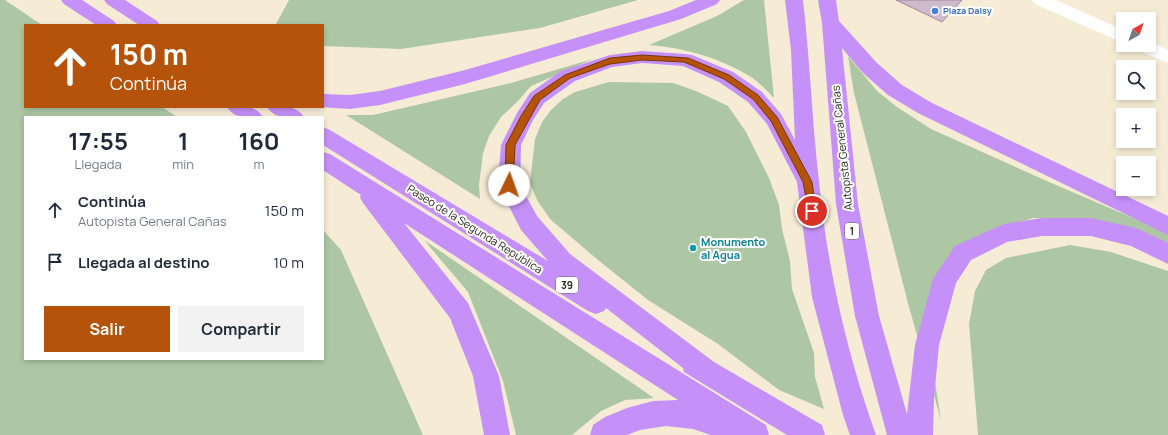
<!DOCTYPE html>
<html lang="es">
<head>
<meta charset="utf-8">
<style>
  body { margin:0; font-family:Manrope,sans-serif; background:#f2f2f3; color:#1f2937; height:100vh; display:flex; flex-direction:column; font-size:15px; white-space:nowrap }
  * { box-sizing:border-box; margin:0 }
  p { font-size:13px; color:#747a83 }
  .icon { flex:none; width:22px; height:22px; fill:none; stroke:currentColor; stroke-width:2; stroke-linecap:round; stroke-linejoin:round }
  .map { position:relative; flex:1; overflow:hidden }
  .drawer { position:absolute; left:24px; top:116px; width:300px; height:244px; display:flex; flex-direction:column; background:#fff; border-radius:0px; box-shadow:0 2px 6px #0003 }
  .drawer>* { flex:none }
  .banner { position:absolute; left:24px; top:24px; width:300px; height:84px; border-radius:0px; box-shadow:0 2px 6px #0003; background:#b45309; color:#fff; overflow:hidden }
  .needle { width:26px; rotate:40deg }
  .tools { position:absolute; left:1116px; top:12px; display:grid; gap:8px }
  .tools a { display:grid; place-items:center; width:40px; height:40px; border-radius:0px; background:#fff; box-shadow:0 2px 6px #0003; font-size:20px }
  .pin { position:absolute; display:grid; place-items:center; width:34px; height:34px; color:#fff; margin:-17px; border:2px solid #fff; border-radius:50%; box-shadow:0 1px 4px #0007 }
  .me { position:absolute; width:44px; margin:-22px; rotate:3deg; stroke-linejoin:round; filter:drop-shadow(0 0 3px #0008) }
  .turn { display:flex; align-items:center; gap:14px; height:84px; padding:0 20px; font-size:18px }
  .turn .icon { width:52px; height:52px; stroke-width:2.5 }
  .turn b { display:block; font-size:28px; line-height:34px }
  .eta { display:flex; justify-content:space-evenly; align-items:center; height:68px; text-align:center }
  .eta b { font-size:24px; font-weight:700; line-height:28px }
  .cta { display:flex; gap:8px; margin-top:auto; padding:8px 20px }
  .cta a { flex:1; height:46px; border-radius:0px; background:#b45309; color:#fff; font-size:16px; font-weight:700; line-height:46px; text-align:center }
  .cta a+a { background:#f2f2f3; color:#1f2937 }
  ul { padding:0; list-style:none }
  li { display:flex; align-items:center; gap:12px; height:52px; padding:0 20px }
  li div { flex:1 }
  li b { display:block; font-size:15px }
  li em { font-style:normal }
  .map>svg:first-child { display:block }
  .green { fill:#adc7a4 }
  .building { fill:#cdbbcc; stroke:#9b8a9a }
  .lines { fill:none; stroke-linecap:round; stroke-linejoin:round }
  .minor { fill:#fff; fill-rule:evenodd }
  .highway { fill:#c590f7; fill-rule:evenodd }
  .route { fill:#b45309; stroke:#753606 }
  .shop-dot { fill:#3f7fe0; stroke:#fff; stroke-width:1.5 }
  .culture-dot { fill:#0f9aa8; stroke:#fff; stroke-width:1.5 }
  .labels { text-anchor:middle; stroke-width:4; stroke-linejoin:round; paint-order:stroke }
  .far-shop-label { font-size:9px; font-weight:bold; fill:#366cbe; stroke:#fff; text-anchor:start }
  .shield { fill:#fff; stroke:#6b6862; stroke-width:1 }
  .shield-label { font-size:10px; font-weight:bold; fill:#2b271f }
  .street-label { font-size:11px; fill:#2b271f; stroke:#fff }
  .culture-label { font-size:11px; font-weight:bold; fill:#0d838f; stroke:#fff; text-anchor:start }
</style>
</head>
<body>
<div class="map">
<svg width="1168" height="435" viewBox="0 0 1168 435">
  <rect width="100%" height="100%" fill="#f6ecd6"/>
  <path class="green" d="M 0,0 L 5,0 L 42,25 L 25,25 L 25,107 L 162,107 L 177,117 L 25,117 L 25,359 L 323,359 L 323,230 L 341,250 L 423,435 L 0,435 Z
    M 289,0 L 638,0 L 540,28 L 401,49 L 323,46 L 323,25 L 276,24 Z
    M 744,0 L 764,0 L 774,98 C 767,91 760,83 751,77 C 720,58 686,48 649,45 L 717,16 Z
    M 848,56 L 877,91 L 897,107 L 931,129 L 1049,182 L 1168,233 L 1168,246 L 1081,220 L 1033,218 L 1001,228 L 960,258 L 931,357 L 941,420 L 909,307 L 854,93 Z
    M 593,59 L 531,86 L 518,101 L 501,117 L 489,136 L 483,153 L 479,185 L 480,199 L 346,115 L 373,115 L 511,83 Z
    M 609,82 L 673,83 L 696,91 L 728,106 L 746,132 L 769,178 L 779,205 L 782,229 L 790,261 L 792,289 L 814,353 L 815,377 L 824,409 L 779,390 L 718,344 L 648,300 L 598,260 L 550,219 L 537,200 L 530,183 L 535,139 L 542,122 L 551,110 L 563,99 L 575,92 Z
    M 424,240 L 654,398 L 625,400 L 601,411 L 572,435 L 516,435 L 503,381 L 468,292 Z
    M 1070,245 L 1111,252 L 1168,271 L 1168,435 L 978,435 L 969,324 L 975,291 L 986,270 L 1006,258 Z"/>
  <path class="building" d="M 896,0 L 962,0 L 942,22 Z"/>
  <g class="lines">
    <path class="minor" d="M 1032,0 L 1056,0 L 1123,30 L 1123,43 L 1035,4 Z
      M 1149,41 L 1168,50 L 1168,63 L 1135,49 L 1132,45 L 1149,45 Z"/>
    <path class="highway" d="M 61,0 L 82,0 L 114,21 L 117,25 L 96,25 L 64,4 Z
      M 104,0 L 125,0 L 157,21 L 160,25 L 139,25 L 107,4 Z
      M 696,0 L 720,0 L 717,4 L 681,19 L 465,84 L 380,105 L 350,109 L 320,107 L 323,107 L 323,94 L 350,95 L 380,91 L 465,70 L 669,11 Z
      M 785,0 L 803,0 C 810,60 812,121 819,181 C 827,267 847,354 876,435 L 850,435 L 843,415 L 812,297 L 797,182 L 767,124 L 748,102 L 719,82 L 683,66 L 642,63 L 612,67 L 575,81 L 544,103 L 533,120 L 521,145 L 520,185 L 537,216 L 570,254 L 714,362 L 822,425 L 825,435 L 787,435 L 684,372 L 683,368 L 606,308 L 604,311 L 596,314 L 588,311 L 323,145 L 323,127 L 330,130 L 548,261 L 521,230 L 498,185 L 501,145 L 517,113 L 530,93 L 561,71 L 610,55 L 642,51 L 685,54 L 692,55 L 733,72 L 762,92 L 781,114 L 795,140 L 791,50 Z
      M 818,0 L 836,0 L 839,21 L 877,63 L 902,85 L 932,103 L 1168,216 L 1168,235 L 918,113 L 888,95 L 863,73 L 842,48 L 858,204 L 879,316 L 907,414 L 915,345 L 933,279 L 955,246 L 1004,224 L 1042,218 L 1091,218 L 1136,228 L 1168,243 L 1168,264 L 1131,246 L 1091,236 L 1042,236 L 1007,242 L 971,260 L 956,283 L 939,345 L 934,398 L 933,435 L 887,435 L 855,316 L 836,204 L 822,23 Z
      M 227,107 C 241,107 255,104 263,117 C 249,117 235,120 227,107 Z
      M 267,107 C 281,107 296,104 304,117 C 290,117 275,120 267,107 Z
      M 323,152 L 330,154 L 766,425 L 769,435 L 711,435 L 693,429 L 666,426 L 640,430 L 627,435 L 590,435 L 593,425 L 605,417 L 627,408 L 653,401 L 678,400 L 404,223 L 468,303 L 499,376 L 510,435 L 484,435 L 473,376 L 450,318 L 363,203 L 360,197 L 361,195 L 323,170 Z"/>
  </g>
  <path class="route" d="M 642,55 L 688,58 L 729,75 L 758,95 L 777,117 L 812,182 L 816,211 L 815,213 L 809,213 L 803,182 L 771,121 L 753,99 L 724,79 L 684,62 L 642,60 L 610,64 L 570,78 L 540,100 L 515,145 L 513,185 L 509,188 L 506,187 L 505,185 L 506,145 L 521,116 L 534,96 L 565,75 L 610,58 Z"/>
  <circle class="shop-dot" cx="935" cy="11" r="4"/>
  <circle class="culture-dot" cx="693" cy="248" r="4"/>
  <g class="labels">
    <g class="far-shop-label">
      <text x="943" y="14">Plaza Daisy</text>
    </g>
    <g class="shield">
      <rect x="845" y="223" width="14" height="16" rx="3"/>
      <rect x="556" y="277" width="22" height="16" rx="3"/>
    </g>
    <g class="shield-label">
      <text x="852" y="235">1</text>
      <text x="567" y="289">39</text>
    </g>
    <g class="street-label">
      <text transform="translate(842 148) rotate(-96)" y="4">Autopista General Cañas</text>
      <text transform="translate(475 229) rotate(32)" y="4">Paseo de la Segunda República</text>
    </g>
    <g class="culture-label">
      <text x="701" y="246">Monumento<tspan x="701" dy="13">al Agua</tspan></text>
    </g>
  </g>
</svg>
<div class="tools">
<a><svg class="needle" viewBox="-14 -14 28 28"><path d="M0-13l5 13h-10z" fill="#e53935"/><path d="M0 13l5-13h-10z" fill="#747a83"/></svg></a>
<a><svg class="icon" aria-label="search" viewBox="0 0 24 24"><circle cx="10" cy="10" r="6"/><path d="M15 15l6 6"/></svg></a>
<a>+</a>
<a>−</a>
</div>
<div class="pin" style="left:812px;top:211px;background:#d93025"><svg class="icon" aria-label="arrive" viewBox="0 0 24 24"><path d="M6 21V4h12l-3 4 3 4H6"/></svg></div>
<svg class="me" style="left:509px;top:185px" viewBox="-20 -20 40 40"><circle r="19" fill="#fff"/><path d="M0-13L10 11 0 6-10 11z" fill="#b45309"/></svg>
<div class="banner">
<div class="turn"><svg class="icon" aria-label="ahead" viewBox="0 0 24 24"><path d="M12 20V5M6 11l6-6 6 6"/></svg><div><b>150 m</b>Continúa</div></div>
</div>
<section class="drawer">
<div class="eta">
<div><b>17:55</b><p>Llegada</p></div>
<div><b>1</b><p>min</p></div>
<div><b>160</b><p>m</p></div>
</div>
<ul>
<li><svg class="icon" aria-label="ahead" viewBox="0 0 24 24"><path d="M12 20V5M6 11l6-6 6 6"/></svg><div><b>Continúa</b><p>Autopista General Cañas</p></div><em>150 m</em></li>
<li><svg class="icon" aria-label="arrive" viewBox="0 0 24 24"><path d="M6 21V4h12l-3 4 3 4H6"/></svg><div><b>Llegada al destino</b></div><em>10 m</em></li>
</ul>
<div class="cta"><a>Salir</a><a>Compartir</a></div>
</section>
</div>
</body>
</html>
